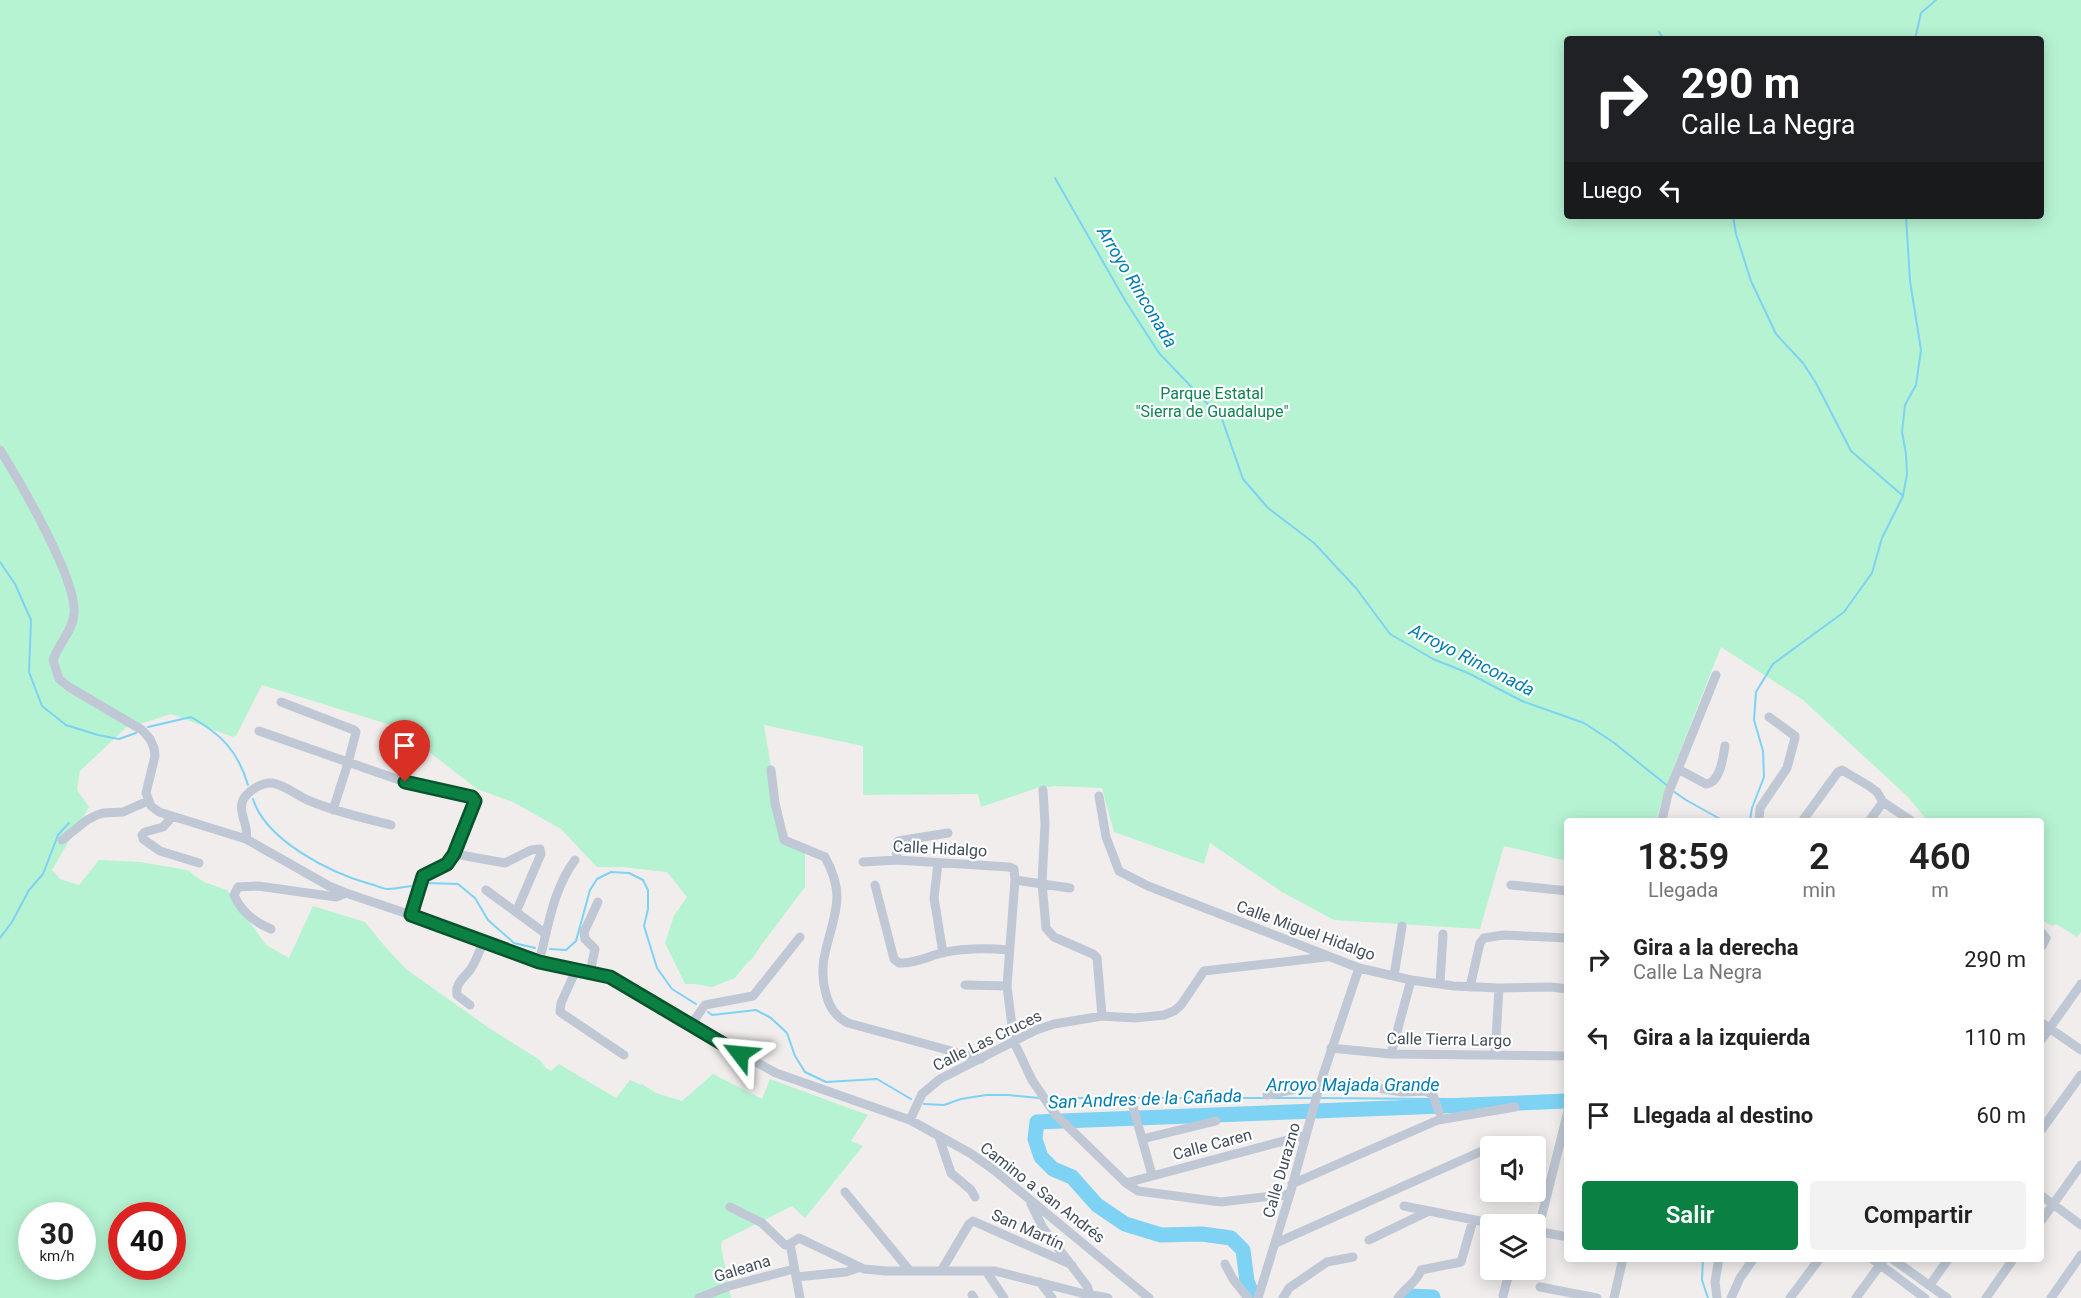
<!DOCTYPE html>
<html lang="es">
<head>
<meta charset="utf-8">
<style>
  body { margin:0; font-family:Roboto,sans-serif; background:#f2f2f2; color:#222; height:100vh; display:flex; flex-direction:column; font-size:22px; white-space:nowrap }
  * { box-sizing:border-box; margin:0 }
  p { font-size:20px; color:#767676 }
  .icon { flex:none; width:33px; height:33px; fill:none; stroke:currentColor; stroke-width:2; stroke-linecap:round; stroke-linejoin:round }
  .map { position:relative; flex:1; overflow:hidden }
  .drawer { position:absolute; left:1564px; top:818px; width:480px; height:444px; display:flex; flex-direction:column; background:#fff; border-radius:6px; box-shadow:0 3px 15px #0003 }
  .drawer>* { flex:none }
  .top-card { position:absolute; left:1564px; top:36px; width:480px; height:183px; border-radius:6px; box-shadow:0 3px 15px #0003; background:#202124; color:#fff; overflow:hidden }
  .tools { position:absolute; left:1480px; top:1136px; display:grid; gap:12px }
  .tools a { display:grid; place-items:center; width:66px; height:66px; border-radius:6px; background:#fff; box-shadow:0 3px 15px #0003; font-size:30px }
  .speed { position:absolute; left:18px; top:1202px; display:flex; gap:12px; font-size:30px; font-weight:700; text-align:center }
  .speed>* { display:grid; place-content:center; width:78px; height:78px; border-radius:50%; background:#fff; box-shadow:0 3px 15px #0003; line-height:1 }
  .speed small { font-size:15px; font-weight:400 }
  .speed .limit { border:9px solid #d22; background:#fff; color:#111 }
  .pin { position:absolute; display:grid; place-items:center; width:51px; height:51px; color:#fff; margin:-62px -26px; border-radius:50% 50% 50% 0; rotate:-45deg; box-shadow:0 0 6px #0007 }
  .pin .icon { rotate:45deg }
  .me { position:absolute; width:66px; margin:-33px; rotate:299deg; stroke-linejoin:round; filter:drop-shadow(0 0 4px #0008) }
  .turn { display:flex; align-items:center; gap:21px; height:126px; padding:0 18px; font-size:27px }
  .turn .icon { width:78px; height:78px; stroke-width:2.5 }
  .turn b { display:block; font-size:42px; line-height:51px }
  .then { display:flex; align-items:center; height:57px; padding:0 18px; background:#0003; gap:12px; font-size:22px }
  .eta { display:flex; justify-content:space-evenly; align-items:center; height:102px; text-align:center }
  .eta b { font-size:36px; font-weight:600; line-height:42px }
  .cta { display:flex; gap:12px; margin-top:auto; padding:12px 18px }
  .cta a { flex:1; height:69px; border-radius:6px; background:#0b8043; color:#fff; font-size:24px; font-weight:600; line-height:69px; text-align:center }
  .cta a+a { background:#f2f2f2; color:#222 }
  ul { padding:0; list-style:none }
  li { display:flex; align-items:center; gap:18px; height:78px; padding:0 18px }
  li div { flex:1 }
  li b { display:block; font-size:22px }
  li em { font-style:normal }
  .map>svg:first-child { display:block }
  .green { fill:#b6f3d2; fill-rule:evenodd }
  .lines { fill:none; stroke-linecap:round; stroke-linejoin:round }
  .stream { stroke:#7ed2f4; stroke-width:2 }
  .river { stroke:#7ed2f4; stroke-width:15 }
  .minor { stroke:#bfc8d4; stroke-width:9 }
  .route-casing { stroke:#07532c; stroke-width:15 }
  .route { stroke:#0b8043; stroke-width:10 }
  .labels { text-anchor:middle; stroke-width:4.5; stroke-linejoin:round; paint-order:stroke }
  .park-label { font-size:16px; fill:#0e8453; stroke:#fff }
  .street-label { font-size:16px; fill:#434e5c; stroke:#fff }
  .water-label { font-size:18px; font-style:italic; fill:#007eb2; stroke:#fff }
</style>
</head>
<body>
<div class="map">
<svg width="2081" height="1298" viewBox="0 0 2081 1298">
  <rect width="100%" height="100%" fill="#f0edec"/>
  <path class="green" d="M 0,0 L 2081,0 L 2081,932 L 2077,937 L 2056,924 L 2052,926 L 2042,920 L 2042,820 L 1927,820 L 1908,797 L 1803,700 L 1721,647 L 1665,790 L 1656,820 L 1568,820 L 1567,861 L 1504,846 L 1480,929 L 1334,920 L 1282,892 L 1210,843 L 1204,864 L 1114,832 L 1102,788 L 1055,786 L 1037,788 L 981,807 L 978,794 L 863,795 L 863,746 L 764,725 L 782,831 L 805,853 L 805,887 L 762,944 L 752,959 L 747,963 L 735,978 L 712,987 L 695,984 L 685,984 L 665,943 L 674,916 L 687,897 L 667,872 L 622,867 L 597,867 L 561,829 L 513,802 L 477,789 L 397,727 L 262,685 L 236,736 L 234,735 L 233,737 L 171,714 L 137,725 L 132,722 L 80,771 L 77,790 L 89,807 L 52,870 L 60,879 L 79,885 L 99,860 L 140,862 L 187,870 L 204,882 L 227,890 L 266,945 L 289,958 L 313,906 L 365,922 L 387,949 L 406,969 L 489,1028 L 540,1060 L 546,1068 L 551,1071 L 559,1064 L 616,1098 L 630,1080 L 641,1085 L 642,1084 L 656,1093 L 682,1101 L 713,1074 L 762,1099 L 770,1079 L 868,1115 L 851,1141 L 863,1146 L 805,1218 L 792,1206 L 722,1241 L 721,1246 L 731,1298 L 0,1298 ZM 1568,39 L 2042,39 L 2042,216 L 1568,216 ZM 32,1215 L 82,1215 L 82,1266 L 32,1266 ZM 122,1215 L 172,1215 L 172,1266 L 122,1266 Z"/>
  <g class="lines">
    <path class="stream" d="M 1659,32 L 1664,39
      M 1915,39 L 1921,13 L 1936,0
      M 1055,178 L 1126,302 L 1159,353 L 1222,419 L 1243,479 L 1268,508 L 1314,543 L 1356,588 L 1390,634 L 1433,659 L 1468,673 L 1522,701 L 1584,723 L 1613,742 L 1669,787
      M 1733,216 L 1736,234 L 1751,281 L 1776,334 L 1803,363 L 1816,383 L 1851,451 L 1902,495
      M 0,562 L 15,584 L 31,620 L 29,672 L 42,706 L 66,725 L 98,735 L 119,739 L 136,733
      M 148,727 L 191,717 C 221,734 238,751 248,785
      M 1673,791 L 1686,800 L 1722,820
      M 253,799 C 266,841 331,873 370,884 C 376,885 382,889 388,889 C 395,889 404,887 411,886
      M 1750,820 L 1752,808 L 1764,777 L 1763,751 L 1754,720 L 1756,692 L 1773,664 L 1844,612 L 1872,573 L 1882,538 L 1903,496 L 1907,474 L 1906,454 L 1902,432 L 1905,405 L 1916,385 L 1921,350 L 1910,281 L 1906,216
      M 426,883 L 458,884 L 475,898 L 488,920 L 514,943 L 535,948
      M 0,938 L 12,922 L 29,890 L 43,874 L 58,835 L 69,823
      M 550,949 L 566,950 L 576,941 L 590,890 L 597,879 L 611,872 L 629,873 L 643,880 L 648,890 L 648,909 L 644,926 L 657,968 L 672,989 L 696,1004
      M 708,1012 L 712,1015 L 756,1010 L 771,1018 L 787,1033 L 795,1056 L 805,1072 L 826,1082 L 877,1079 L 911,1099
      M 1048,1098 L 1312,1098
      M 1318,1098 L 1432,1099
      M 1438,1099 L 1568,1099
      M 924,1104 L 944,1105 L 961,1099 L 986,1095 L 1008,1095 L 1039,1098
      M 1703,1258 L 1702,1280 L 1708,1298"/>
    <path class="river" d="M 1252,1294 L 1247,1281 L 1243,1250 L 1231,1238 L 1202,1234 L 1161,1235 L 1125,1224 L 1097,1205 L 1072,1177 L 1053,1169 L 1041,1157 L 1035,1139 L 1037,1122 L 1568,1101
      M 1407,1296 L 1433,1297"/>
    <path class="minor" d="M 0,450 C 19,480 78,581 74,614 C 73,630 58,645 53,660 L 59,679 L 69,687 L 142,730 L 150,739 L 154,748 L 155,756 L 146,793 L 151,806 L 159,812 L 246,839 L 329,886 L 346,893 L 411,915 L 509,953 L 539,962 L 617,980 L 690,1026 L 776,1073 L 910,1120 L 970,1153 L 994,1170 L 1149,1298
      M 281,702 L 354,730 L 356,732 L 348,763 L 333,810
      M 259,731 L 405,782 L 474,798 L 475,803 L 455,854 L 447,864 L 423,876 L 411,915
      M 1678,769 L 1706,784 C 1720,783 1723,758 1725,746
      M 771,770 L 775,803 L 784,840 L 825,857 C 831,868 837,884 837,897 C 836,932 815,957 826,994 C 829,1007 836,1017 848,1023 L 981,1059
      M 1043,790 L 1045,824 L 1042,883 L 1046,928 L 1054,937 L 1093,954 L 1097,958 L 1102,1016
      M 1099,796 L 1106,837 L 1119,871 L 1148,886 L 1359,968 L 1411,980 L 1454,986 L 1499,988 L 1551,987 L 1568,989
      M 172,817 L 163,827 L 145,832 L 142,835 L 143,839 L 160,851 L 199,863
      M 1662,820 L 1668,794 L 1716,675
      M 1759,820 L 1760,808 L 1787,768 L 1795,738 L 1795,736 L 1769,717
      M 1803,820 L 1838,772 L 1842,770 L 1869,786 L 1877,792 L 1883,802 L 1910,820
      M 1870,820 L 1883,802
      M 246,839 C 250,826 236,811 244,798 C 250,790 262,782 272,783 C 286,785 297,796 310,801 C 336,812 364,818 391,825
      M 62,840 L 87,820 L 97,815 L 103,813 L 123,812 L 148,801
      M 455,854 L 505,863 L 531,850 L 540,849 L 541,854 L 516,912
      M 897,860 L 896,844 L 898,841 L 948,833
      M 863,862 L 897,860 L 1009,867 L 1014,869 L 1015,880 L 1007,986 L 1014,1042 L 1032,1080 L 1055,1114 L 1126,1183 L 1138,1191 L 1221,1202 L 1290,1194
      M 938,863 L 934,898 L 943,953
      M 1015,880 L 1070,888
      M 875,885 L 894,959 L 899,963 C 913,964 927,957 941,953 C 964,948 986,948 1009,950
      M 1511,885 L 1568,891
      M 486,890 L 546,934
      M 271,929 C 254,922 241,912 234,895 L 238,887 L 258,886 L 336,897 L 346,893
      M 2042,933 L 2046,938 L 2042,946
      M 539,962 C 548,928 553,889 575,860
      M 576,970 L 561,1003 L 560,1012 L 624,1055
      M 590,973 L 595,949 L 585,939 L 584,932 L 598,902
      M 1394,976 L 1402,926
      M 1440,984 L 1443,934
      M 965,985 L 1007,986
      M 1470,987 L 1480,943 L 1484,938 L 1503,935 L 1568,938
      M 470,1005 L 457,995 C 455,983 464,978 470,970 C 476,962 479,951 483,943
      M 2042,1023 L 2081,1050
      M 690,1026 L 705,1005 L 753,996 L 800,937
      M 2042,1039 L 2081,984
      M 1331,1048 L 1391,1054 L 1568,1056
      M 1391,1054 L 1411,980
      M 1495,1055 L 1499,988
      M 1267,1095 L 1320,1084 L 1353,1084 L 1402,1092 L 1426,1091 L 1433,1095 L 1439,1112
      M 1132,1103 L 1152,1175
      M 910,1120 L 922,1094 L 940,1079 L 1036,1030 L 1054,1024 L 1102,1016 L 1135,1018 L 1164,1015 L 1174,1011 L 1181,1005 L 1204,971 L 1326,957
      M 2042,1129 L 2081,1075
      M 939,1137 L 951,1173 L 971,1190 L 975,1197
      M 1142,1139 L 1216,1121
      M 1492,1146 L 1512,1143
      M 1126,1183 L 1306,1135
      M 1292,1184 L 1438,1120 L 1515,1107
      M 845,1192 L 910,1271
      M 2042,1196 L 2081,1225
      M 1031,1204 L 1043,1228 L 1087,1286 L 1091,1298
      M 1404,1206 L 1495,1224
      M 730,1207 L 762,1223 L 785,1245 L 790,1244
      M 2042,1220 L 2081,1165
      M 1536,1231 L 1568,1237
      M 1538,1231 L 1568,1111
      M 1369,1240 L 1429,1211
      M 1276,1243 L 1491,1147
      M 790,1244 L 799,1238 L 864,1269 L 886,1271 L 995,1271 L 1081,1293 L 1108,1298
      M 790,1244 L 800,1298
      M 1871,1258 L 1925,1298
      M 1891,1258 L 1947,1298
      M 1225,1264 L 1233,1279 L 1248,1298
      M 941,1271 L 969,1224 L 973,1221 L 1072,1265
      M 986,1271 L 1004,1298
      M 796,1277 L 846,1272 L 858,1268
      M 1040,1282 L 1052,1298
      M 1930,1285 L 1949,1258
      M 1540,1287 L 1597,1298
      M 972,1295 L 974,1298
      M 1503,1296 L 1510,1269
      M 699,1298 L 729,1286 L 794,1269
      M 1258,1298 L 1290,1194 L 1320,1084 L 1359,968
      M 1283,1298 L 1289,1288 L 1327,1262 L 1353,1257
      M 1398,1298 C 1405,1288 1417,1282 1421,1270 L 1461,1262 L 1473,1220
      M 1614,1298 L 1623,1258
      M 1717,1298 L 1715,1282 L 1719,1258
      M 1731,1298 L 1740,1278 L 1754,1258
      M 1790,1298 L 1820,1258
      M 1856,1298 L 1885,1258
      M 1986,1298 L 2014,1258
      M 2051,1298 L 2081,1255"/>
  </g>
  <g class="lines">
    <defs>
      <path id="route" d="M 405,782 L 472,797 L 475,801 L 454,854 L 447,864 L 423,876 L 411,915 L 539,962 L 610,977 L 740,1054"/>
    </defs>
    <use href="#route" class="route-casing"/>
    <use href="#route" class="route"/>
  </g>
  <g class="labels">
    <g class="park-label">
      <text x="1212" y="399">Parque Estatal<tspan x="1212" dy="18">"Sierra de Guadalupe"</tspan></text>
    </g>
    <g class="street-label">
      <text transform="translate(940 848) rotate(3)" y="6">Calle Hidalgo</text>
      <text transform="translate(1306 930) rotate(20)" y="6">Calle Miguel Hidalgo</text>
      <text transform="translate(1449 1039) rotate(1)" y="6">Calle Tierra Largo</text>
      <text transform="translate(987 1040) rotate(-26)" y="6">Calle Las Cruces</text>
      <text transform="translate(1212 1144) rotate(-15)" y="6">Calle Caren</text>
      <text transform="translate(1281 1170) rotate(-74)" y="6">Calle Durazno</text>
      <text transform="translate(1043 1192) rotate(38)" y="6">Camino a San Andrés</text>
      <text transform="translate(1028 1229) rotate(24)" y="6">San Martín</text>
      <text transform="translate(742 1268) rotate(-17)" y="6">Galeana</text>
    </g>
    <g class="water-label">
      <text transform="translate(1137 287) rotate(59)" y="6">Arroyo Rinconada</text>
      <text transform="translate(1472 660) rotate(27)" y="6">Arroyo Rinconada</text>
      <text x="1353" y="1091">Arroyo Majada Grande</text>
      <text transform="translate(1145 1099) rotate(-2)" y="6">San Andres de la Cañada</text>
    </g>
  </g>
</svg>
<div class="tools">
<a><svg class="icon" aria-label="sound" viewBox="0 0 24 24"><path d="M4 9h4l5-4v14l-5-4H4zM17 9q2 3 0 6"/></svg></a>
<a><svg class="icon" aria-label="layers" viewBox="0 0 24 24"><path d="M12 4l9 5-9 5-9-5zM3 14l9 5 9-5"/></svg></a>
</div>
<div class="speed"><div>30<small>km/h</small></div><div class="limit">40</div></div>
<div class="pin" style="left:405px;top:782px;background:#d93025"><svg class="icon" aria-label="arrive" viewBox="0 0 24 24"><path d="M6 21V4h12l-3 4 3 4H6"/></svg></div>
<svg class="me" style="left:740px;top:1054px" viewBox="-20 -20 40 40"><path d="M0-17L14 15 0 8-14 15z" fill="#0b8043" stroke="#fff" stroke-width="4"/></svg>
<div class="top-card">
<div class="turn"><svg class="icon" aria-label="right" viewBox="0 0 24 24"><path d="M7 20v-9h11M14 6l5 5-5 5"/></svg><div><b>290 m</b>Calle La Negra</div></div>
<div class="then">Luego<svg class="icon" aria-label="left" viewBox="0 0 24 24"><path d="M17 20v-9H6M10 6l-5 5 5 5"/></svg></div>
</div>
<section class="drawer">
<div class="eta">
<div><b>18:59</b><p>Llegada</p></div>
<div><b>2</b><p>min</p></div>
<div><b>460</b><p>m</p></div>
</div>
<ul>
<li><svg class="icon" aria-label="right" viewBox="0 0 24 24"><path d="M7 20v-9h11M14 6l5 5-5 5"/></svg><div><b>Gira a la derecha</b><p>Calle La Negra</p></div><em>290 m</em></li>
<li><svg class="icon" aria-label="left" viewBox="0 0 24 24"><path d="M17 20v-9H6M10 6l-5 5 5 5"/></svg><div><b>Gira a la izquierda</b></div><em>110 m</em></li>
<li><svg class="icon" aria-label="arrive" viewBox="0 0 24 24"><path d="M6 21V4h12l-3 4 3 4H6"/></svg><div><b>Llegada al destino</b></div><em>60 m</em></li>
</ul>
<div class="cta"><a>Salir</a><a>Compartir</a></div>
</section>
</div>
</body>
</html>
